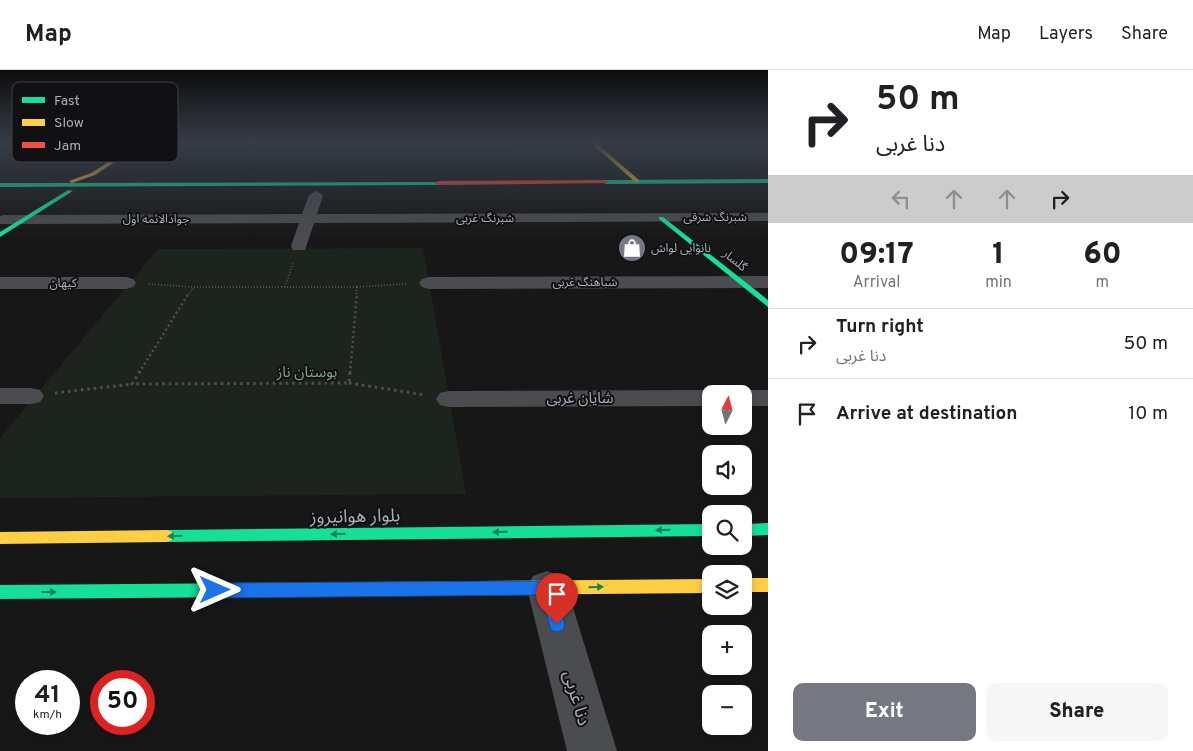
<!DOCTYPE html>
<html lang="en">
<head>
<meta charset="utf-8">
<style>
  body { margin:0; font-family:Overpass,"Noto Sans Arabic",sans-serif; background:#f6f6f6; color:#202124; height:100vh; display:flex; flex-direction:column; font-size:19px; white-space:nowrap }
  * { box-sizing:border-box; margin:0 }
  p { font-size:16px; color:#757577 }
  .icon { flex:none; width:28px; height:28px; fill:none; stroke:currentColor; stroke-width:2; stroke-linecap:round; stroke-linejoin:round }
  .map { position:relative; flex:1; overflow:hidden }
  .panel { display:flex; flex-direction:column; background:#fff; width:425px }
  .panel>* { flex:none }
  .top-card { background:#fff; color:#202124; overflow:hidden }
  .needle { width:32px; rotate:6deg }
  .fabs { position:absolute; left:702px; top:315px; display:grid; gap:10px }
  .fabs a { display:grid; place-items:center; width:50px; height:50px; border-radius:10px; background:#fff; box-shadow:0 2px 8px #0003; font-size:25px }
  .speed { position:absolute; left:15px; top:600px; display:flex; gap:10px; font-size:25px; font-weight:700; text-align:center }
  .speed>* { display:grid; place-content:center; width:65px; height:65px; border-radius:50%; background:#fff; box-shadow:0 2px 8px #0003; line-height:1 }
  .speed small { font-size:12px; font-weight:400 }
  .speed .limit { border:8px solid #d22; background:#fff; color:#111 }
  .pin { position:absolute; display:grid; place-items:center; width:42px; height:42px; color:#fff; margin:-51px -21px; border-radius:50% 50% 50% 0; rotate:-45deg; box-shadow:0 0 5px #0007 }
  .pin .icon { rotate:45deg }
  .me { position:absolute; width:55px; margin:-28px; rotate:90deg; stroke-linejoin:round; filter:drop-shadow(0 0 4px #0008) }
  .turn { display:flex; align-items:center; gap:18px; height:105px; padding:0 25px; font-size:22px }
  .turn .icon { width:65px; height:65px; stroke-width:2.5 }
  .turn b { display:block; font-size:35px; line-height:42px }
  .lanes { display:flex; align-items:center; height:48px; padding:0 25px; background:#0003; justify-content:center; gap:25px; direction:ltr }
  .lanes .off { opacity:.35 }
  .eta { display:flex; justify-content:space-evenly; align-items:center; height:85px; text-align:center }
  .eta b { font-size:30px; font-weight:800; line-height:35px }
  .action { display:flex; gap:10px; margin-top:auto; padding:10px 25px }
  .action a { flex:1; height:58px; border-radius:10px; background:#757880; color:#fff; font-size:20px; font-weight:800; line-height:58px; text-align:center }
  .action a+a { background:#f6f6f6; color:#202124 }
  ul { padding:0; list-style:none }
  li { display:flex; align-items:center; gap:15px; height:70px; padding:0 25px; border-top:1px solid #e0e0e0 }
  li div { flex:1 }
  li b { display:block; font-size:19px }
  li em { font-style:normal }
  header { display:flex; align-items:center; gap:30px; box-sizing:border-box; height:70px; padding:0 25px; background:#fff; border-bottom:1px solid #e0e0e0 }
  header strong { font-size:24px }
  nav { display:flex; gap:28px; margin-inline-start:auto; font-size:18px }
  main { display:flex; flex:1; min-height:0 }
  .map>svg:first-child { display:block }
  .green { fill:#1d241e }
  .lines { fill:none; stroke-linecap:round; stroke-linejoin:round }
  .path-far2 { stroke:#4d4e52; stroke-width:2; stroke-dasharray:1 2; stroke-linecap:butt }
  .path-far1 { stroke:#4d4e52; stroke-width:2.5; stroke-dasharray:2 3; stroke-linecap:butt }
  .path { stroke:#4d4e52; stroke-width:3; stroke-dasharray:2.5 4; stroke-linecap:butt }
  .street { fill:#4b4c50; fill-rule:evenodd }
  .fast { fill:#16e098; fill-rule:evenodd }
  .slow { fill:#ffcf43; fill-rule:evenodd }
  .jam { fill:#f24e42; fill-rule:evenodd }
  .oneway { fill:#14835c }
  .route { fill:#1a73e8; stroke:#114b97 }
  .labels { text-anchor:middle; stroke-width:4; stroke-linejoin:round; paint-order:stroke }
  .far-street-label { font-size:12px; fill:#a8adb8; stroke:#111113 }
  .far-poi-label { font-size:12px; fill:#a8adb8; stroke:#111113; text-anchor:start }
  .park-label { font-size:15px; fill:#7fa381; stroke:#111113 }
  .street-label { font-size:15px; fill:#a8adb8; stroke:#111113 }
  .near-street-label { font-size:18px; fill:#a8adb8; stroke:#111113 }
  .key { fill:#111113; stroke:#3e4045; stroke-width:1 }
  .key-label { font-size:14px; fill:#a8adb8 }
</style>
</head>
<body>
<header>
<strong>Map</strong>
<nav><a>Map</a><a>Layers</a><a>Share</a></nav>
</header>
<main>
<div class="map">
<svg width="768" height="681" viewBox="0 0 768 681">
  <rect width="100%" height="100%" fill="#171717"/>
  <path class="green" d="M 423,178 L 466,424 L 0,428 L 0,368 L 158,179 Z"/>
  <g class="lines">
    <path class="path-far2" d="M 149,214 L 193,217
      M 285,217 L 293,193
      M 357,217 L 406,214
      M 189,224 L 193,217 L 357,217
      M 356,224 L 357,217"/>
    <path class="path-far1" d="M 139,303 L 189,223
      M 350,303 L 357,223"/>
    <path class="path" d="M 140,301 L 132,314 L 349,313 L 350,301
      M 349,313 L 425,325
      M 55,323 L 132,314"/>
    <path class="street" d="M 316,121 L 323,125 L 317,144 L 768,143 L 768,151 L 314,153 L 305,180 L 293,180 L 291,176 L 299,153 L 0,154 L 0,146 L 3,145 L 302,144 L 309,125 Z
      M 768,206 L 768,218 L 429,219 L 422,217 L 419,213 L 422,209 L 429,207 Z
      M 0,207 L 126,207 L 133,209 L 136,213 L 133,217 L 126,219 L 0,219 Z
      M 0,318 L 31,318 L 40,320 L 44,326 L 40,332 L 31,334 L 0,334 Z
      M 711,320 L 721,324 L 711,324 L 711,336 L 449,337 L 440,335 L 436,329 L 440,323 L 449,321 Z
      M 744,320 L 768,320 L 768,336 L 744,336 L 744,324 L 734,324 Z
      M 547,501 L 561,506 L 567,518 L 617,681 L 567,681 L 527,518 L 533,506 Z"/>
    <path class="fast" d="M 768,109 L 768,113 L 606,114 L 603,112 L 606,110 Z
      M 440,112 L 438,115 L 0,117 L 0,113 Z
      M 68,120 L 73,121 L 0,167 L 0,162 Z
      M 659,147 L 663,147 L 768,230 L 768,237 L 659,149 Z
      M 768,453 L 768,465 L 744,466 L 744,454 Z
      M 711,454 L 711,466 L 167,472 L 162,470 L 160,466 L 162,462 L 167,460 Z
      M 369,512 L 375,514 L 377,519 L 375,524 L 369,526 L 0,529 L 0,515 Z"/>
    <path class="slow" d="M 140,72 L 145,72 L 95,105 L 72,113 L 69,111 L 91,103 Z
      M 590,72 L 595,72 L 639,110 L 639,112 L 635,112 Z
      M 167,460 L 172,462 L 174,466 L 172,470 L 167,472 L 0,474 L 0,462 Z
      M 744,508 L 768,508 L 768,522 L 744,522 Z
      M 711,509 L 711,523 L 369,526 L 363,524 L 361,519 L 363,514 L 369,512 Z"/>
    <path class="jam" d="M 606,110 L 608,113 L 438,115 L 435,113 L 438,111 Z"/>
  </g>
  <defs><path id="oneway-solid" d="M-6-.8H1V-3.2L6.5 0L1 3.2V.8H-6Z" transform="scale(1.25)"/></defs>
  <g class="oneway">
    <use href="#oneway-solid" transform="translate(663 460) rotate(179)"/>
    <use href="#oneway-solid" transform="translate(500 462) rotate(179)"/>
    <use href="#oneway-solid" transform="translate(338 464) rotate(179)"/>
    <use href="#oneway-solid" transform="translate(175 466) rotate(179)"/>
    <use href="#oneway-solid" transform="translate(596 517) rotate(-1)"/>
    <use href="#oneway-solid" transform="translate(49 522)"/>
  </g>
  <linearGradient id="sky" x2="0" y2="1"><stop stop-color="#0d0d0d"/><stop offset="0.43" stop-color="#363c47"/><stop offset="1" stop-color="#363c47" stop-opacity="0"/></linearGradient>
  <rect width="768" height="168" fill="url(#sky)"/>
  <path class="route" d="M 547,511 L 553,513 L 555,518 L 565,554 L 563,560 L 557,562 L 551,560 L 541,525 L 215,528 L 209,526 L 207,520 L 209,515 L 215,513 Z"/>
  <defs>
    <symbol id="shop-disc" viewBox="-11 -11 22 22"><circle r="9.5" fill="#757880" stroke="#111113"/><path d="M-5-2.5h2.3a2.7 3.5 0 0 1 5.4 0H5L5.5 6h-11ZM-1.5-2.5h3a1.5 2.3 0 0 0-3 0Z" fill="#fff"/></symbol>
  </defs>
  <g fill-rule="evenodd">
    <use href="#shop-disc" x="616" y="162" width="32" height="32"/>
  </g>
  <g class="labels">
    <g class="far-street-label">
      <text x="715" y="151">شبرنگ شرقی</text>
      <text x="485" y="152">شبرنگ غربی</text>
      <text x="156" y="153">جوادالائمه اول</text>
      <text transform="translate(735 190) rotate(39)" y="4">گلسار</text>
      <text x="585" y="216">شباهنگ غربی</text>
      <text x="63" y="217">کیهان</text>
    </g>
    <g class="far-poi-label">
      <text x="651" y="182">نانوایی لواش</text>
    </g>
    <g class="park-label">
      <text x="307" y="307">بوستان ناز</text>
    </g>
    <g class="street-label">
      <text x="580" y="333">شایان غربی</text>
    </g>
    <g class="near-street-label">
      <text transform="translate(355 446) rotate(-1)" y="6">بلوار هوانیروز</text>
      <text transform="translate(577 628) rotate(74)" y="6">دنا غربی</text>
    </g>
  </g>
  <rect x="12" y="12" width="166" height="80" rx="8" class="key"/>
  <rect x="22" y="27" width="23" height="6" fill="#16e098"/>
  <rect x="22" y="49" width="23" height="7" fill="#ffcf43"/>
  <rect x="22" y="72" width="23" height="6" fill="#f24e42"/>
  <g class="key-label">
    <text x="54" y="35">Fast</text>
    <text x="54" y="57">Slow</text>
    <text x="54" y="80">Jam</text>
  </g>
</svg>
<div class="fabs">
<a><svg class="needle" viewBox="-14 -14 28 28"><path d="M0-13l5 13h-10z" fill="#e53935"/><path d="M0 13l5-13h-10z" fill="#757577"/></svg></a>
<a><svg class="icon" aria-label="sound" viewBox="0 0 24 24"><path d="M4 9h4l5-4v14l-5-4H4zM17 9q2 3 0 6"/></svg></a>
<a><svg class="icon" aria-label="search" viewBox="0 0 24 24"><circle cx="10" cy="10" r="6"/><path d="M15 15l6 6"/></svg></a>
<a><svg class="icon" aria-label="layers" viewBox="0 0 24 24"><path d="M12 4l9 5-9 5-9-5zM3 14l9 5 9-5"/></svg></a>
<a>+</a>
<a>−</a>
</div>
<div class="speed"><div>41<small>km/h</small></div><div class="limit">50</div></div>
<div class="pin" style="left:557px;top:554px;background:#d93025"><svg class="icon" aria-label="arrive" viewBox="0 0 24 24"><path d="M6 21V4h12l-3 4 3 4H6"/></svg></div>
<svg class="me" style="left:215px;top:520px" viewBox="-20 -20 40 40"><path d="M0-17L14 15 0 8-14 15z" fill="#1a73e8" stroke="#fff" stroke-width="4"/></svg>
</div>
<section class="panel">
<div class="top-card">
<div class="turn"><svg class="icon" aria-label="right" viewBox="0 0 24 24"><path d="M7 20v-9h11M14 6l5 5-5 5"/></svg><div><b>50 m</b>دنا غربی</div></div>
<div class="lanes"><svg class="icon off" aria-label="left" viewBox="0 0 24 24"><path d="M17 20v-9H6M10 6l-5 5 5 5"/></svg><svg class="icon off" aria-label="ahead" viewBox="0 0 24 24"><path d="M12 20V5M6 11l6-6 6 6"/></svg><svg class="icon off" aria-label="ahead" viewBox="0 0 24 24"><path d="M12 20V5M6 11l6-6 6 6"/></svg><svg class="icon" aria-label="right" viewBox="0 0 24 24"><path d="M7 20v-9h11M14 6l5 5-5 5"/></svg></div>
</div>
<div class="eta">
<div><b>09:17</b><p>Arrival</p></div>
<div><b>1</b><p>min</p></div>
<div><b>60</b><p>m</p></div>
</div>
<ul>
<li><svg class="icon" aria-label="right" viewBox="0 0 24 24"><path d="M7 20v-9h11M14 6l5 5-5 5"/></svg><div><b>Turn right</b><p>دنا غربی</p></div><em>50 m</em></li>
<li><svg class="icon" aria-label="arrive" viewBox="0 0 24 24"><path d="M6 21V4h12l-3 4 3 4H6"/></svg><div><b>Arrive at destination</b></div><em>10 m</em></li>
</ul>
<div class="action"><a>Exit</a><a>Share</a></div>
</section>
</main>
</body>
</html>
